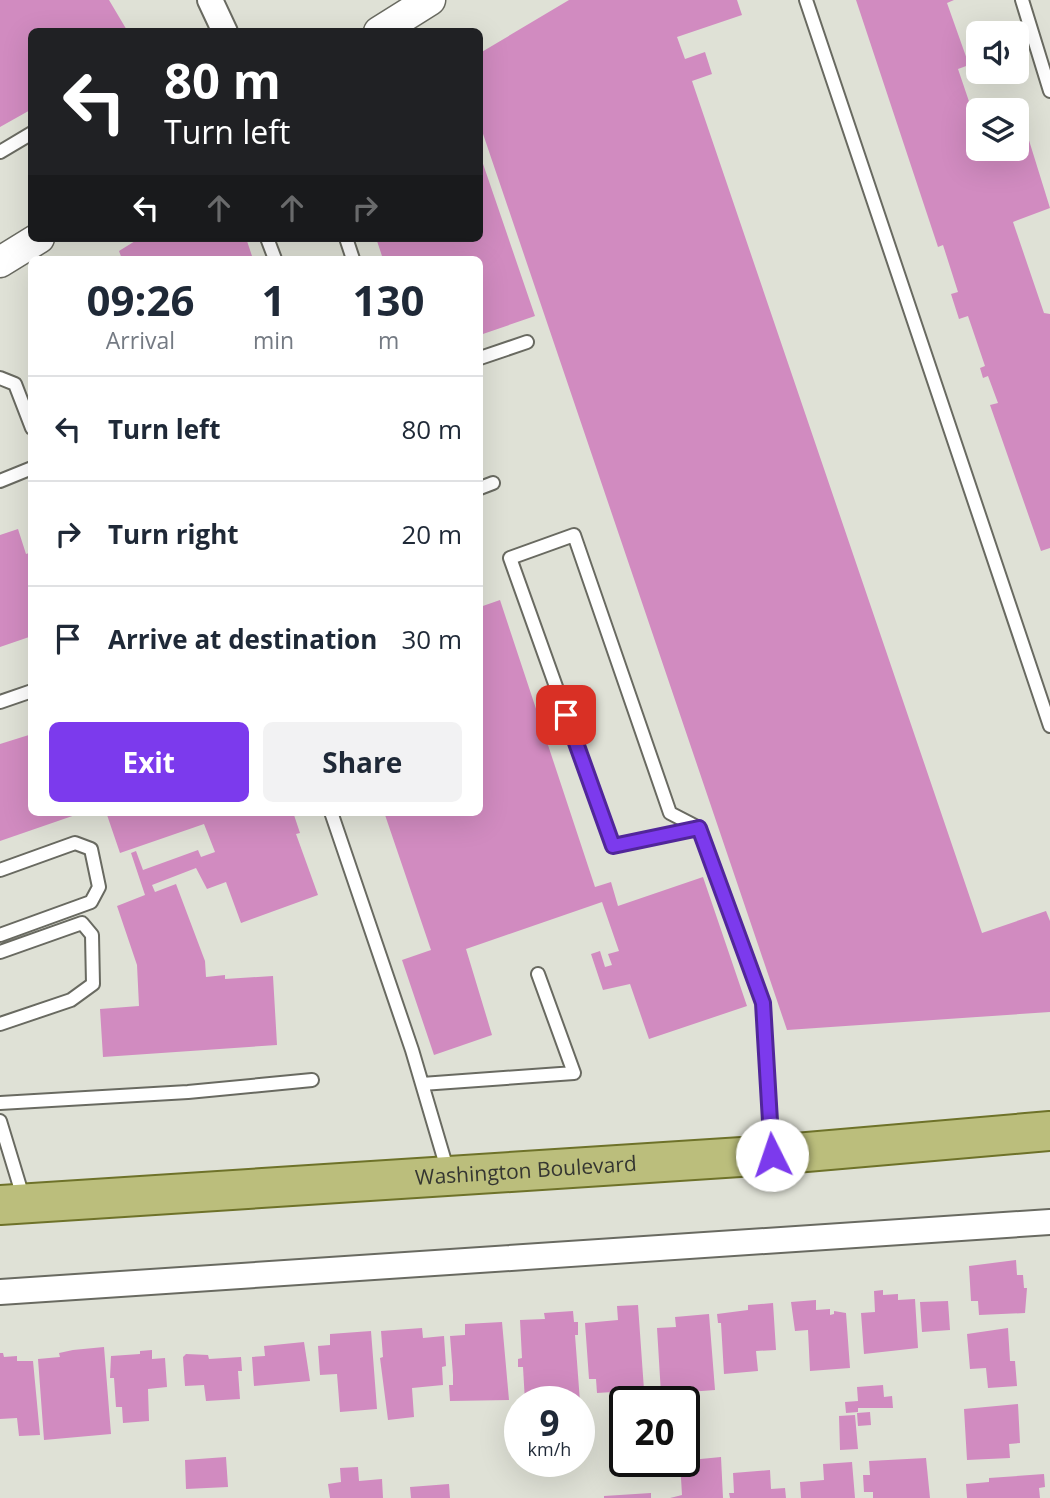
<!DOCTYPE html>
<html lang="en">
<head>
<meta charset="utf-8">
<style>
  body { margin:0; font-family:"Open Sans",sans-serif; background:#f2f2f3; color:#1f2937; height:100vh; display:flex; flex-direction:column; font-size:26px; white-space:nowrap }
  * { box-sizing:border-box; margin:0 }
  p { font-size:23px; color:#747a83 }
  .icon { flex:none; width:38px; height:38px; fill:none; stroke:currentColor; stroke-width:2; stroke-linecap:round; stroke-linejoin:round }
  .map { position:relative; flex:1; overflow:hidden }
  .side { position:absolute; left:28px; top:256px; width:455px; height:560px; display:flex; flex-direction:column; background:#fff; border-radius:10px; box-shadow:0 7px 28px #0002 }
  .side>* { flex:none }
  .top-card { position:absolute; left:28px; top:28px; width:455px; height:214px; border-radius:10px; box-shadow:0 7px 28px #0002; background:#202124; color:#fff; overflow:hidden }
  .buttons { position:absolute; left:966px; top:21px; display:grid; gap:14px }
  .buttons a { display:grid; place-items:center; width:63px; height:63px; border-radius:10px; background:#fff; box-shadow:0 7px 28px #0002; font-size:35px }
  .speed { position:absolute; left:504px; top:1386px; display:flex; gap:14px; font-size:35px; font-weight:700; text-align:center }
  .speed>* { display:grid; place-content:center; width:91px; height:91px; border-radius:50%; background:#fff; box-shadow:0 7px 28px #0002; line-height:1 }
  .speed small { font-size:18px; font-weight:400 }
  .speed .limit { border:4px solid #111; border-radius:10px; background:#fff; color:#111 }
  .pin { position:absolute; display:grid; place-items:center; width:60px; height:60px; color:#fff; margin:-30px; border-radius:14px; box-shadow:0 4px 10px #0006 }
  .me { position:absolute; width:77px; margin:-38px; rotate:356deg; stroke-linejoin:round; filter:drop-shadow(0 0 5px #0008) }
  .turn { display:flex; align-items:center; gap:24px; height:147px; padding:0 21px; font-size:32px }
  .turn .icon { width:91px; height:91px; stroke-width:2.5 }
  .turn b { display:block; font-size:49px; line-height:60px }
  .lanes { display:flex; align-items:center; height:66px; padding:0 21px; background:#0003; justify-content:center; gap:35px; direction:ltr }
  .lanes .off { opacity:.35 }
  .eta { display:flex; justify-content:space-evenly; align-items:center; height:119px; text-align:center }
  .eta b { font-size:42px; font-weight:700; line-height:49px }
  .primary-button { display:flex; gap:14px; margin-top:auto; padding:14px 21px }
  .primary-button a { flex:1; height:80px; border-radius:10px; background:#7c3aed; color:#fff; font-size:28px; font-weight:700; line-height:80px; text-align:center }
  .primary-button a+a { background:#f2f2f3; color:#1f2937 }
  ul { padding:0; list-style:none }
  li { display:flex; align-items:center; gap:21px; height:105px; padding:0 21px; border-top:2px solid #e0e1e3 }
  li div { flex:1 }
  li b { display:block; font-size:26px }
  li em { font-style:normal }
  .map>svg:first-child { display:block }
  .building { fill:#d18bc0 }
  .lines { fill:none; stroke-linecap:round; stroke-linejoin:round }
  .service-casing { stroke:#696a61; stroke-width:16 }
  .minor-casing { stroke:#696a61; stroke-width:28 }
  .tertiary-casing { stroke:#696a61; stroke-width:33 }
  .primary-casing { stroke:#6e7229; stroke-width:42 }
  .service { stroke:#fff; stroke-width:12 }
  .minor { stroke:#fff; stroke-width:24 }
  .tertiary { stroke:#fff; stroke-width:30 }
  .primary { stroke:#bbbe7c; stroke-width:38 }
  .route-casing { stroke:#51269a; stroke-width:18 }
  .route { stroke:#7c3aed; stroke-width:12 }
  .labels { text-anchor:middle; stroke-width:5; stroke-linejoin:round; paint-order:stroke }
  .street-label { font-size:21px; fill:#353631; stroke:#edeee3 }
</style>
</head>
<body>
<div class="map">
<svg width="1050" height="1498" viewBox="0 0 1050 1498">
  <rect width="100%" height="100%" fill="#dfe1d6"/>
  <path class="building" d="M 0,0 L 109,0 L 128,32 L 32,32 L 32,109 L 0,127 Z
    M 569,0 L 737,0 L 742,15 L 677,37 L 685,59 L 705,52 L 712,74 L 692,81 L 982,933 L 1046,911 L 1050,921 L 1050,1012 L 787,1030 L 480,125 L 480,53 Z
    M 856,0 L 954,0 L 947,3 L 969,65 L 958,69 L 978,128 L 978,149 L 1017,149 L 1017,124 L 1023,121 L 1050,208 L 1013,222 L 1044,313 L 1050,314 L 1050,548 L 1041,551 L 990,405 L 998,403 L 988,376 L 983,378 L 980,368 L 985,366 L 968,316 L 959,319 L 951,294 L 958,292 L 943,245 L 938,247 Z
    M 480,155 L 535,316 L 480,335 L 480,259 L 383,259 L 376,238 L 480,238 Z
    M 140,238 L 246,238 L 253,259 L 122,259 L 119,251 Z
    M 18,529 L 26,554 L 32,552 L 32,636 L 0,647 L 0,535 Z
    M 500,600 L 595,887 L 611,882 L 618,906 L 703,877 L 747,1006 L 649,1039 L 630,984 L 603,990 L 591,954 L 600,951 L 605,967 L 612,965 L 608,954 L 619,951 L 602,902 L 466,949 L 492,1035 L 434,1055 L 402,960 L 431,950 L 384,812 L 480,812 L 480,607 Z
    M 32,734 L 32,812 L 84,812 L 0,841 L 0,744 Z
    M 106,812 L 293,812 L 300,833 L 296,834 L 318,895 L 241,923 L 226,882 L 207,889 L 196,868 L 152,885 L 155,892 L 176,884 L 205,961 L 206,977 L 225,975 L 225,979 L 273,976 L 277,1045 L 103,1057 L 100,1009 L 139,1006 L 137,965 L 117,906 L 145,895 L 131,853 L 136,851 L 143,870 L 198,850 L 201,857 L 215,852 L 204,824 L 120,853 Z
    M 1016,1260 L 1017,1275 L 1023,1275 L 1024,1288 L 1027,1288 L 1025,1313 L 979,1315 L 978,1301 L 971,1301 L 969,1266 Z
    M 883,1290 L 883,1295 L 898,1294 L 898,1300 L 915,1299 L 918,1348 L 864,1354 L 861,1313 L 875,1312 L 874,1291 Z
    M 816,1300 L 816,1310 L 830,1309 L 830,1315 L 834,1314 L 834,1311 L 846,1313 L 850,1368 L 810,1371 L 808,1330 L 795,1331 L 791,1302 Z
    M 948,1301 L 950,1330 L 922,1332 L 920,1302 Z
    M 773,1303 L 776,1350 L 756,1351 L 758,1371 L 724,1374 L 721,1323 L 718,1323 L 717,1314 L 748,1310 L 748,1305 Z
    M 638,1305 L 644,1390 L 597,1393 L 596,1379 L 589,1379 L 585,1323 L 618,1320 L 617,1306 Z
    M 573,1311 L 574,1322 L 578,1322 L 578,1335 L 575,1335 L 580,1402 L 525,1402 L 523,1367 L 518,1367 L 518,1359 L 522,1358 L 520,1320 L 545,1319 L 544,1313 Z
    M 709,1314 L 715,1390 L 661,1394 L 657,1328 L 676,1327 L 675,1317 Z
    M 502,1322 L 509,1400 L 450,1401 L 449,1385 L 453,1385 L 453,1375 L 450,1336 L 465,1335 L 465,1324 Z
    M 422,1328 L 423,1338 L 444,1336 L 446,1366 L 442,1367 L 443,1385 L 412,1388 L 414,1417 L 388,1420 L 380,1358 L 383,1357 L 381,1331 Z
    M 1008,1328 L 1010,1361 L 1015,1361 L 1017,1386 L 988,1388 L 986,1368 L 970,1369 L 967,1334 Z
    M 371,1331 L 377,1409 L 340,1412 L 337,1374 L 320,1375 L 318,1346 L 330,1345 L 330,1334 Z
    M 304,1342 L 310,1381 L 254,1386 L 252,1357 L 265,1356 L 264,1346 Z
    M 104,1347 L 111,1434 L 44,1440 L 38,1359 L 60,1357 L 59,1353 L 73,1350 Z
    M 152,1350 L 152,1359 L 165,1358 L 167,1387 L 148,1389 L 149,1421 L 123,1423 L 122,1407 L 116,1407 L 114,1378 L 110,1378 L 111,1356 L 140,1354 L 140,1351 Z
    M 0,1353 L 3,1353 L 4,1357 L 17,1356 L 17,1361 L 33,1361 L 40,1435 L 19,1436 L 17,1418 L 0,1419 Z
    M 186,1354 L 208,1355 L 209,1359 L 241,1357 L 242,1371 L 238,1371 L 240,1399 L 206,1401 L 204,1385 L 185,1386 L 183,1357 Z
    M 883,1385 L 884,1397 L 892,1396 L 893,1408 L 858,1408 L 858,1412 L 846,1413 L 845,1402 L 858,1401 L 857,1387 Z
    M 1018,1404 L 1020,1443 L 1009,1444 L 1010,1458 L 967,1460 L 964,1409 Z
    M 870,1412 L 871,1425 L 858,1426 L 857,1413 Z
    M 855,1415 L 858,1449 L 840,1450 L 839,1416 Z
    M 226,1457 L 228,1487 L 186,1489 L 185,1460 Z
    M 721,1457 L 723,1498 L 670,1498 L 682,1495 L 680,1461 Z
    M 926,1458 L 930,1498 L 873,1498 L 873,1492 L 864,1492 L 863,1475 L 870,1475 L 869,1461 Z
    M 852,1462 L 855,1498 L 801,1498 L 800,1482 L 824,1480 L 823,1464 Z
    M 358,1467 L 359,1481 L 382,1479 L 383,1498 L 330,1498 L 328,1484 L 341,1482 L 340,1468 Z
    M 770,1470 L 771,1489 L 785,1488 L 786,1498 L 730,1498 L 729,1493 L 734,1493 L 733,1473 Z
    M 1044,1474 L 1045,1487 L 1039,1488 L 1040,1498 L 967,1498 L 966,1484 L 989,1482 L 989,1478 Z
    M 449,1484 L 450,1498 L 411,1498 L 410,1487 Z
    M 651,1493 L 651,1498 L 604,1498 L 604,1496 Z"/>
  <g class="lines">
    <defs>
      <path id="service" d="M 806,0 L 1050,726
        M 1022,0 L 1050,91
        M 0,152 L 32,133
        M 267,238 L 275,259
        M 346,238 L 353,259
        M 480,358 L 527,342
        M 0,378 L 15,384 L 32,428
        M 0,481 L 32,468
        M 480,488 L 493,483
        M 0,702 L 32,691
        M 331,812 L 412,1050 L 448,1172
        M 699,828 L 613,846 L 510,558 L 574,535 L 670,813 L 699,828 L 763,1003 L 772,1151
        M 0,870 L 75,843 L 91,849 L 99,887 L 91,902 L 0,935
        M 0,952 L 82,923 L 92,935 L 93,984 L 71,1000 L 0,1024
        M 422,1084 L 574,1073 L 538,974
        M 0,1103 L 188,1092 L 312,1080
        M 0,1121 L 24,1200"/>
      <path id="minor" d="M 210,0 L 225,32
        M 0,1292 L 1050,1222"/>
      <path id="tertiary" d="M 379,32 L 430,0
        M 0,262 L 39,238"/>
      <g id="primary">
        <path id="s1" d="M 0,1205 L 772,1155 L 1050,1131"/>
      </g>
    </defs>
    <use href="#service" class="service-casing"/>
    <use href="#minor" class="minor-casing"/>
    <use href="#tertiary" class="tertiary-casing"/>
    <use href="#primary" class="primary-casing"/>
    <use href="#service" class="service"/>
    <use href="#minor" class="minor"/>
    <use href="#tertiary" class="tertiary"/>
    <use href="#primary" class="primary"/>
  </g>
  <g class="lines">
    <defs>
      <path id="route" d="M 566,715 L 613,846 L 699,828 L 763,1003 L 772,1155"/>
    </defs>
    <use href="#route" class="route-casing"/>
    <use href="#route" class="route"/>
  </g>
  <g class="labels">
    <g class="street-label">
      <text dy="7" stroke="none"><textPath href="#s1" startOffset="527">Washington Boulevard</textPath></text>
    </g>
  </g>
</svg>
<div class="buttons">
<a><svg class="icon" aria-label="sound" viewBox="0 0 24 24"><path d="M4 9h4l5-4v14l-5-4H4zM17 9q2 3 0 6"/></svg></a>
<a><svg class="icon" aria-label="layers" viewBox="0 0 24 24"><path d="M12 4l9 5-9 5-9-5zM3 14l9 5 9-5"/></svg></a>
</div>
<div class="speed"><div>9<small>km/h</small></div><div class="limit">20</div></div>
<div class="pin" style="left:566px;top:715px;background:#d93025"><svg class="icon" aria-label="arrive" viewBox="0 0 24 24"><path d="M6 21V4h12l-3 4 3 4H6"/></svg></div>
<svg class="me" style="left:772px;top:1155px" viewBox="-20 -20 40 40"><circle r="19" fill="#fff"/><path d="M0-13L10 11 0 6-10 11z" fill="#7c3aed"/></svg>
<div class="top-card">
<div class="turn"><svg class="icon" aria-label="left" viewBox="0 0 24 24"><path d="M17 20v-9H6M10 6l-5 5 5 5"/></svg><div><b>80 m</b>Turn left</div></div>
<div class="lanes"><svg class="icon" aria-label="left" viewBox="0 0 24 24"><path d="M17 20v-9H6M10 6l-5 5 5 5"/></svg><svg class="icon off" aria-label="ahead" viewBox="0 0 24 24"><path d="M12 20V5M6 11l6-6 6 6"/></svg><svg class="icon off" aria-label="ahead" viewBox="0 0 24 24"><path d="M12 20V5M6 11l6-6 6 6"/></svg><svg class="icon off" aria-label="right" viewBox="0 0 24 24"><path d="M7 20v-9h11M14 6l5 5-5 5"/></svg></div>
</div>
<section class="side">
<div class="eta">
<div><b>09:26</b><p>Arrival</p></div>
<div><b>1</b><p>min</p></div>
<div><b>130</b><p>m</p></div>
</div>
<ul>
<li><svg class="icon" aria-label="left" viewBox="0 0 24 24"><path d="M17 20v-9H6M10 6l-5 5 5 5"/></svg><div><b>Turn left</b></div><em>80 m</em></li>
<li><svg class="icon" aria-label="right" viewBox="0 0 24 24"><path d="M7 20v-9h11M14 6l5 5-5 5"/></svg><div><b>Turn right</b></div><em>20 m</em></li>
<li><svg class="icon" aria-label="arrive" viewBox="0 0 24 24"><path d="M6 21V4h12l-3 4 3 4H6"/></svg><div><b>Arrive at destination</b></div><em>30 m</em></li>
</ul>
<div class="primary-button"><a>Exit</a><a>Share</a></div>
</section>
</div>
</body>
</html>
